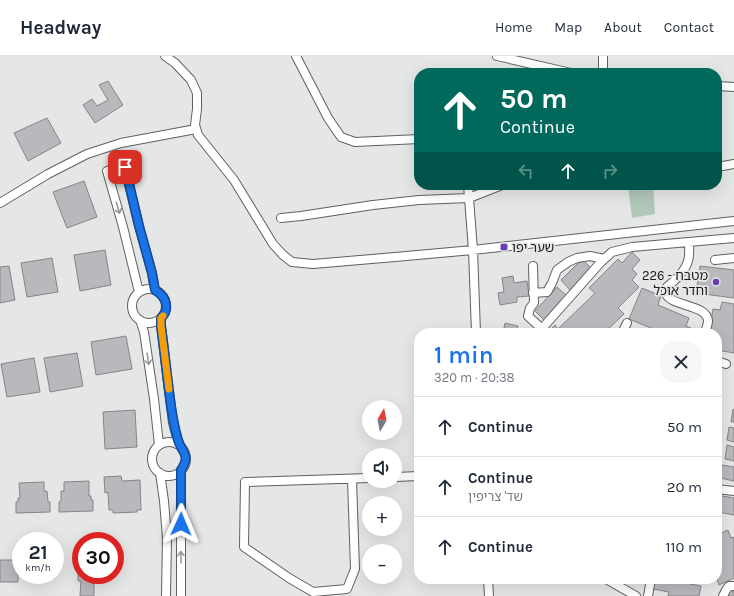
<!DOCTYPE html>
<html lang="en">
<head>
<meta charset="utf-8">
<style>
  body { margin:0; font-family:Karla,"Noto Sans Hebrew",sans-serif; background:#f6f6f7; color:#1f2937; height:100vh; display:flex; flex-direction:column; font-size:15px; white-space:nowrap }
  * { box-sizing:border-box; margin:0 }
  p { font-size:13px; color:#747a83 }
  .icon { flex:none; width:22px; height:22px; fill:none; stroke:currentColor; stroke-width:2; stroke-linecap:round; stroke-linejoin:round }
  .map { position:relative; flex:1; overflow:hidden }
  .drawer { position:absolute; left:414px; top:272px; width:308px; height:256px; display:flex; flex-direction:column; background:#fff; border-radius:16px; box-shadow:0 4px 16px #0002 }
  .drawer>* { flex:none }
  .guide { position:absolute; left:414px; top:12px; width:308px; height:122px; border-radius:16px; box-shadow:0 4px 16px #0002; background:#00695c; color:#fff; overflow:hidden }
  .needle { width:26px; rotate:10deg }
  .tools { position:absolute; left:362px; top:344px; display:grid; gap:8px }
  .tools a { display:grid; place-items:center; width:40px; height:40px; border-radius:50%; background:#fff; box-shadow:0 4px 16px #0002; font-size:20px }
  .speed { position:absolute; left:12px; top:476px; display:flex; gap:8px; font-size:20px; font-weight:700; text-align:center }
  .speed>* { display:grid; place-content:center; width:52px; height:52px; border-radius:50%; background:#fff; box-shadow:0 4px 16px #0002; line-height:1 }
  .speed small { font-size:10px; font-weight:400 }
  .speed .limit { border:6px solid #d22; background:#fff; color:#111 }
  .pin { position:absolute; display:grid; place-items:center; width:34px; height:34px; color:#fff; margin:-17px; border-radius:8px; box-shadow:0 2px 6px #0006 }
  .me { position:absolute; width:44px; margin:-22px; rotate:1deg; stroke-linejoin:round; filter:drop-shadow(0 0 3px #0008) }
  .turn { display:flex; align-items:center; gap:14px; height:84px; padding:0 20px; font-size:18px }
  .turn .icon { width:52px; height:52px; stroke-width:2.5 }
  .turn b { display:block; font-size:28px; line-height:34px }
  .lanes { display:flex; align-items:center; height:38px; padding:0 20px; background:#0003; justify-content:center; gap:20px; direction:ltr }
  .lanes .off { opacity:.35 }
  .round { display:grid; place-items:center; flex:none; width:42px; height:42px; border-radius:16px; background:#f6f6f7 }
  .summary { display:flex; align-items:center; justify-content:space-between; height:68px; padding:0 20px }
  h1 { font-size:24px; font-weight:600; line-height:30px; color:#1a73e8 }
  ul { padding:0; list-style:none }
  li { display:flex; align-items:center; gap:12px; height:60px; padding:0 20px; border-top:1px solid #e0e1e3 }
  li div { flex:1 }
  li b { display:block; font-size:15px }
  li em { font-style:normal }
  header { display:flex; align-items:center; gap:24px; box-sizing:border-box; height:56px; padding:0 20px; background:#fff; border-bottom:1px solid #e0e1e3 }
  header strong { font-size:19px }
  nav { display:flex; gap:22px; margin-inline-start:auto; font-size:14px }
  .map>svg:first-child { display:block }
  .green { fill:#b1c7b9 }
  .building { fill:#b9b8bc; stroke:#858588 }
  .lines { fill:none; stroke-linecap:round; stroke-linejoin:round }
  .minor-casing { stroke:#5e615f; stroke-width:10 }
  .minor { stroke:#fff; stroke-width:8 }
  .oneway { stroke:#989898 }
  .route-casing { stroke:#114b97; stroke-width:10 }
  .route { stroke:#1a73e8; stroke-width:7 }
  .slow { stroke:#f59e0b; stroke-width:7 }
  .poi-dot { fill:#653eb6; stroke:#e4e7e5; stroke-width:1.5 }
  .labels { text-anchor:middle; stroke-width:3.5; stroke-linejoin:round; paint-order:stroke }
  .poi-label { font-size:13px; fill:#1a1b1b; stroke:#e4e7e5; text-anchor:start }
</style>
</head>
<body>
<header>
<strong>Headway</strong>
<nav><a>Home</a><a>Map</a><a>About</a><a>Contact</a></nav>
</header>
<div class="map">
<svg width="734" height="540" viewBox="0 0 734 540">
  <rect width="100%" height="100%" fill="#e4e7e5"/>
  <path class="green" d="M 628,129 L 653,129 L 655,158 L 632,162 Z"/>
  <path class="building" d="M 108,25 L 123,49 L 95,67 L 83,49 L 92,43 L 97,50 L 108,44 L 99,29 Z
    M 47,62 L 61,87 L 28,105 L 14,77 Z
    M 84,125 L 97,161 L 67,172 L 53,136 Z
    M 105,194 L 111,229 L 80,235 L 74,199 Z
    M 632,196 L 640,204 L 632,213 L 637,218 L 632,224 L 639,231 L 618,252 L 624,258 L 604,277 L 547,277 L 555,269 L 558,273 L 595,237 L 589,232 L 618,203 L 622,207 Z
    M 52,202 L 58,236 L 27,241 L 21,207 Z
    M 582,203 L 592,213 L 570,234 L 561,224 Z
    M 9,210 L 15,244 L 0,247 L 0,211 Z
    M 700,210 L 734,214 L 734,242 L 696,237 Z
    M 513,220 L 514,227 L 527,225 L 529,240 L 517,241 L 517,246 L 500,249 L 498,237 L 504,236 L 502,222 Z
    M 557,231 L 568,241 L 545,265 L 535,255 Z
    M 642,232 L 661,240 L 658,249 L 689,262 L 686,270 L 700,276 L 700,277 L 663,277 L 629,263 Z
    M 722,246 L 734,248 L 734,297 L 717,294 L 717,277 L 709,277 L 713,253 L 720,254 Z
    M 505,267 L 518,270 L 516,277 L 503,277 Z
    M 126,280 L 132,313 L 96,319 L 91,286 Z
    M 77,297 L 83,330 L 50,336 L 44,302 Z
    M 34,302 L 40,336 L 7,341 L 1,308 Z
    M 717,330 L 721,331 L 719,342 L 717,342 Z
    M 733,353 L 734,354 L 734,366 L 731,366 Z
    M 135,354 L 137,391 L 105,393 L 103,356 Z
    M 729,371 L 734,372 L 734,386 L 727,384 Z
    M 727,389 L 734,391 L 734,405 L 725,403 Z
    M 722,409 L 734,411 L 734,425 L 720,422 Z
    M 121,420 L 122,425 L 140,424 L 141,454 L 137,454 L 137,456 L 113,457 L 113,454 L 109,454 L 108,436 L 105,437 L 104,421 Z
    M 89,425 L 89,440 L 91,440 L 91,444 L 93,444 L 93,455 L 59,456 L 59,446 L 61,445 L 61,435 L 64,435 L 64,426 Z
    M 44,426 L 44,435 L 47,435 L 48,446 L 50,446 L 50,456 L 16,457 L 16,446 L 18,446 L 18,442 L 20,442 L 19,427 Z
    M 717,439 L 734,442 L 734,459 L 718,456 L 719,451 L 717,451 L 718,446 L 717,445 Z
    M 728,474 L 731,482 L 734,481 L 734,522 L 719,529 L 717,523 L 717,479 Z
    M 0,504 L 15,504 L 15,514 L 18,514 L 18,526 L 0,526 Z
    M 78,508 L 81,508 L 81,519 L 94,519 L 94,540 L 80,540 L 81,525 L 78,525 Z
    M 627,523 L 647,523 L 644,526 Z
    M 655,523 L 665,523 L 701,530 L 699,540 L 668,540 L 669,536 L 653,533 Z
    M 686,523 L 700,523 L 699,526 L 689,525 L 689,526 L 686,526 Z
    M 728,534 L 734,535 L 734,540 L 727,540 Z"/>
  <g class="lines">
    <defs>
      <path id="minor" d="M 165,0 L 175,7 L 191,24 L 197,37 L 197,53 L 195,69 L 198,79 L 234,124 L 273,188 L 283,199 L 292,206 L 313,208 L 395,201 L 473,194 L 734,165
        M 296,0 L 328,62 L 341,81 L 355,86 L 419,83
        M 497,0 L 571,17
        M 603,0 L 603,17
        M 717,30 L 734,31
        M 717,111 L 734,108
        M 468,129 L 473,194 L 476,277
        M 0,147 L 48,118 L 87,98 L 121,87 L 196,73
        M 281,162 L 301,160 L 373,149 L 419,144 L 469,142 L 502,129
        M 689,186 C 689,192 690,199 688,205 C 685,216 674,225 666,232 C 666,234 666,236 666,238 C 672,251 707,248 708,265 C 708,268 706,273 705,277
        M 715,204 L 734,202
        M 533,210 L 534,247 L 530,252 L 528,260 L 542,273
        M132 250a17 17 0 1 1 34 0a17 17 0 1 1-34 0Z
        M 139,236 L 123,171 L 107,115 L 125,111 L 139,170 L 152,217 L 155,234
        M 533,237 L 547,236 L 552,227 L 557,214 L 568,206 L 577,202 L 590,200 L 604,203
        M 161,262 L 161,270 L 173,367 L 179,389
        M 140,264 L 144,276 L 154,343 L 159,389
        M 538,277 L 601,206 L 612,196 L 632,191 L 734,182
        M 622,277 L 627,267
        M 717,305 L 726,308
        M152 403a17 17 0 1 1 34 0a17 17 0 1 1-34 0Z
        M 181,414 L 181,540
        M 160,417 L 164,445 L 167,482 L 166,540
        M 395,421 L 419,420
        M 352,423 L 355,513 L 347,533 L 313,536 L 289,522 L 244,491 L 245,426 L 369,422
        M 717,433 L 734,435
        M 488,523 L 489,540
        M 606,523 L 636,540
        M 648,540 L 651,523
        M 723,540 L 726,534 L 729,530 L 734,530"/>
    </defs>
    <use href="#minor" class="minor-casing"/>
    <use href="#minor" class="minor"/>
  </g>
  <defs><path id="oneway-shaft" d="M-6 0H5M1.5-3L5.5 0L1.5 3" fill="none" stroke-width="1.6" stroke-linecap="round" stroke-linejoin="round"/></defs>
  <g class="oneway">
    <use href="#oneway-shaft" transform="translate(118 152) rotate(74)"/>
    <use href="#oneway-shaft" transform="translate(148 303) rotate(81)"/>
    <use href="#oneway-shaft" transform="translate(181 501) rotate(-91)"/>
  </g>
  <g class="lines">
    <defs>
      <path id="route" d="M 125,111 L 139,170 L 152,217 L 155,234 C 163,239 169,247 165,257 C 163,260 162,259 161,263 C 161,265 161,267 161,270 C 164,291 166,313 169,335 C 171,352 173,367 178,384 C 182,397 191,399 181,414 L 181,468"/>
    </defs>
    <use href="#route" class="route-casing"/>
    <use href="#route" class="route"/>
    <path class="slow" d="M 163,260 L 161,262 L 161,270 L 169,333"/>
  </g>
  <g class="poi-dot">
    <rect x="500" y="187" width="8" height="8" rx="2"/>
    <circle cx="716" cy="226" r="4"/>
  </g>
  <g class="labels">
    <g class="poi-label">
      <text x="512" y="196">שער יפו</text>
      <text x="708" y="224" text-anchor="end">226 - מטבח<tspan x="708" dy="15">וחדר אוכל</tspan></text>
    </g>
  </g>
</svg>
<div class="tools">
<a><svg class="needle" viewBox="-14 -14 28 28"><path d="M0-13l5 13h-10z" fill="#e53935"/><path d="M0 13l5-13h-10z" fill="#747a83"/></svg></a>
<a><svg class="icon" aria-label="sound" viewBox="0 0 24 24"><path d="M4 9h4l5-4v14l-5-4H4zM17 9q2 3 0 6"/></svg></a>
<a>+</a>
<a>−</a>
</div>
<div class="speed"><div>21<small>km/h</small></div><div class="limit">30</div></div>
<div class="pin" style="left:125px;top:111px;background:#d93025"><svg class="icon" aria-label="arrive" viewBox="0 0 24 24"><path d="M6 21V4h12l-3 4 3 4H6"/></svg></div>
<svg class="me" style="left:181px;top:468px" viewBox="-20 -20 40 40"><path d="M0-17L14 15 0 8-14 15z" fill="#1a73e8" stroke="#fff" stroke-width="4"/></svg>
<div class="guide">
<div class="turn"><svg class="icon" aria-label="ahead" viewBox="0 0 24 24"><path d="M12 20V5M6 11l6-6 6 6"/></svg><div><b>50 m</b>Continue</div></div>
<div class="lanes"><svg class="icon off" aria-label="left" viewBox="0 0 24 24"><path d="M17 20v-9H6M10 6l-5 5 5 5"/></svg><svg class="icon" aria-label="ahead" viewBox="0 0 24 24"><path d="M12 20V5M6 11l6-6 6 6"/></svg><svg class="icon off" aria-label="right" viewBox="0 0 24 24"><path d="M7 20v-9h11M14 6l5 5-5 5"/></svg></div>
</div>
<section class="drawer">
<div class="summary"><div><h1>1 min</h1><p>320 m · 20:38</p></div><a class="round"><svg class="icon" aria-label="close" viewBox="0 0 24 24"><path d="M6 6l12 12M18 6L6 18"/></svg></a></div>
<ul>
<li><svg class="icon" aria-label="ahead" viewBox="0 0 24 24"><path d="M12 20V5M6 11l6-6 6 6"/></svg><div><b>Continue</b></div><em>50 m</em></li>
<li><svg class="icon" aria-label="ahead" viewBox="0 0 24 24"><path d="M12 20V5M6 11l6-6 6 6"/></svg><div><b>Continue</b><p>שד' צריפין</p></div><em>20 m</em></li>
<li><svg class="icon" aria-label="ahead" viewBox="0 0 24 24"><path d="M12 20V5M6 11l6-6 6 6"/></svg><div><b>Continue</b></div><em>110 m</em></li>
</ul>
</section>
</div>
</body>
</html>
